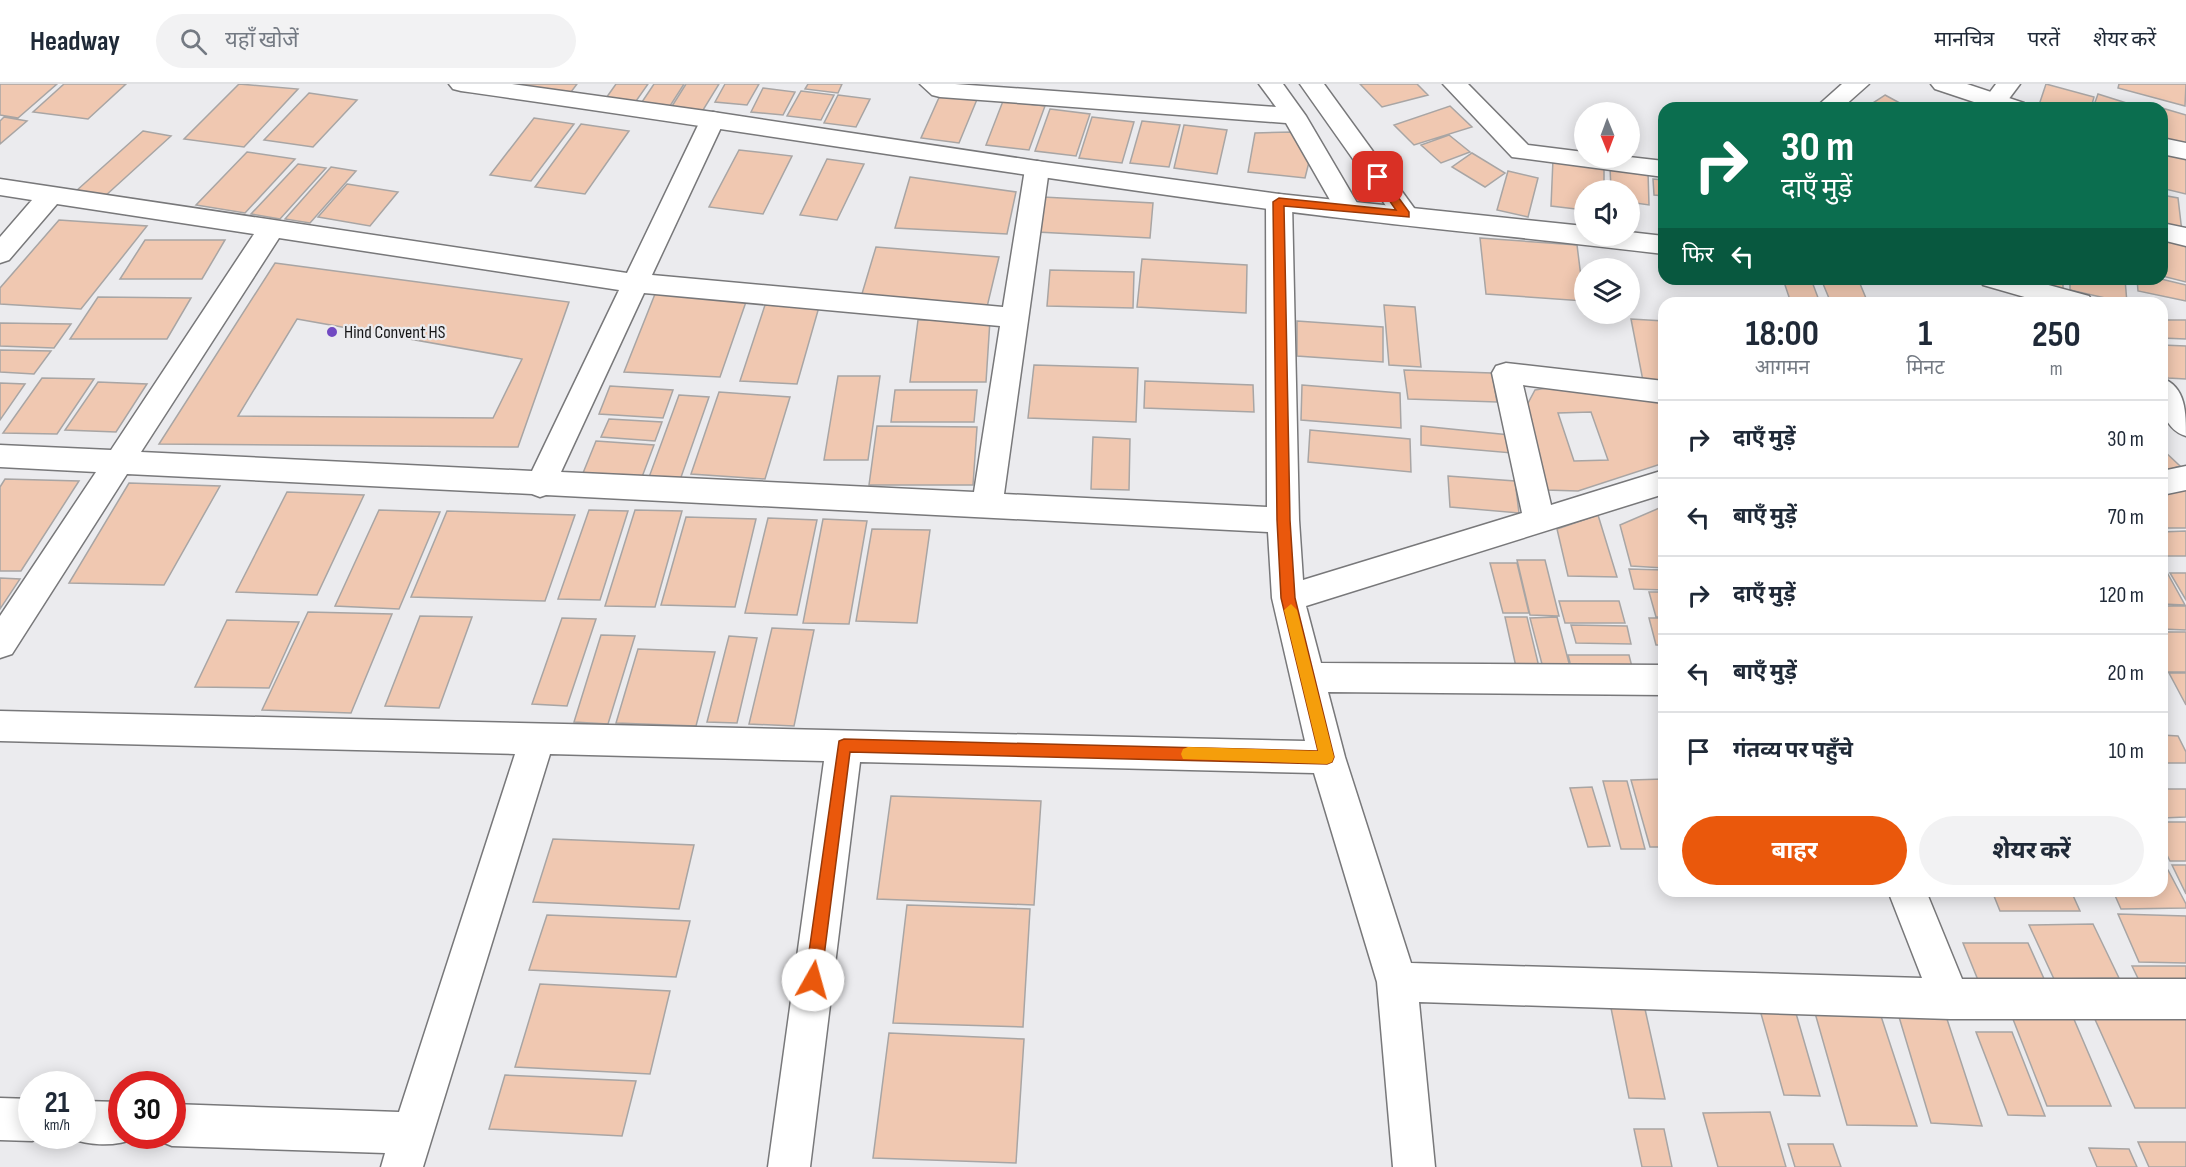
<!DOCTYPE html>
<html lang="hi">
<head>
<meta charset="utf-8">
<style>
  body { margin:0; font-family:"Sofia Sans Condensed","Noto Sans Devanagari",sans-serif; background:#f2f2f3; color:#1f2937; height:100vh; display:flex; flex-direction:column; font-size:22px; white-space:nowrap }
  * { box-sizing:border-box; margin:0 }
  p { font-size:20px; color:#747a83 }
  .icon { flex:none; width:33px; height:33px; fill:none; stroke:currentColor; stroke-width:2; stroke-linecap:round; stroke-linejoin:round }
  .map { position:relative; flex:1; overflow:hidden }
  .details { position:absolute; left:1658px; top:213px; width:510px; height:600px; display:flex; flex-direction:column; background:#fff; border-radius:18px; box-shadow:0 3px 15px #0003 }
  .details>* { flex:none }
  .guide { position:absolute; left:1658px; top:18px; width:510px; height:183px; border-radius:18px; box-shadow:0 3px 15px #0003; background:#0b6e4f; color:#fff; overflow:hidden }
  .needle { width:39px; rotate:179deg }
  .buttons { position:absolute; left:1574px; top:18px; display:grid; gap:12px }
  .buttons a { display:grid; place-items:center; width:66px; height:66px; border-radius:50%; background:#fff; box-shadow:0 3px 15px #0003; font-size:30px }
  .speed { position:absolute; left:18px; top:987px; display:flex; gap:12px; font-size:30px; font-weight:700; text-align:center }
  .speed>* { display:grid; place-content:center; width:78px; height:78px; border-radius:50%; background:#fff; box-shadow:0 3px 15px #0003; line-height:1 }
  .speed small { font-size:15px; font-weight:400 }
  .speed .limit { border:9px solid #d22; background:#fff; color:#111 }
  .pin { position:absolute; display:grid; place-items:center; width:51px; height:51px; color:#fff; margin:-26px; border-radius:12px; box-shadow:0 3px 9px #0006 }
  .me { position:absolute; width:66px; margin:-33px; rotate:7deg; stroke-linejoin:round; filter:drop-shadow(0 0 4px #0008) }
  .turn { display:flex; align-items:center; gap:21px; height:126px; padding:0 24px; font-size:27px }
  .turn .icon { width:78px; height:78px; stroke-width:2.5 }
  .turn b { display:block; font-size:42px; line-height:51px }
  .then { display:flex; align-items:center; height:57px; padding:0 24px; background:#0003; gap:12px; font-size:22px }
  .eta { display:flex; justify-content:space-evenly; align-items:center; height:102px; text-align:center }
  .eta b { font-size:36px; font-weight:700; line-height:42px }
  .button { display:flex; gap:12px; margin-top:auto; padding:12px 24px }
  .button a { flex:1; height:69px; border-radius:36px; background:#ea580c; color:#fff; font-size:24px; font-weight:700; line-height:69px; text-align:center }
  .button a+a { background:#f2f2f3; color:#1f2937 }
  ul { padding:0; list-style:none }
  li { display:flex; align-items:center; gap:18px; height:78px; padding:0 24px; border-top:2px solid #e0e1e3 }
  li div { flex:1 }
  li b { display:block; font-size:22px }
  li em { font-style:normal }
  header { display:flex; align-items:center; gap:36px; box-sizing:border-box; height:84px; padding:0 30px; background:#fff; border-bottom:2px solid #e0e1e3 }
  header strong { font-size:28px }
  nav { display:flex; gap:33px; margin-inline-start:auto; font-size:21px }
  .search { width:420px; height:54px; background:#f2f2f3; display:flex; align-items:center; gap:15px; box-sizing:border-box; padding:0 21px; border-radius:33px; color:#747a83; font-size:22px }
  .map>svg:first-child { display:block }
  .building { fill:#f0c8b1; stroke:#a8a5a4; stroke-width:1.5; fill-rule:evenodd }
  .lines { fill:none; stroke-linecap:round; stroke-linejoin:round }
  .minor-casing { stroke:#78787a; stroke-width:3 }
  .secondary-casing { stroke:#78787a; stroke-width:3 }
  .minor { fill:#fff; fill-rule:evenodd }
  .secondary { fill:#fff; fill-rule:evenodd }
  .route { fill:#ea580c; stroke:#983908; stroke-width:1.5 }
  .slow { fill:#f59e0b }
  .poi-dot { fill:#7149c2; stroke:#ebebee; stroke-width:2 }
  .labels { text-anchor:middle; stroke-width:4.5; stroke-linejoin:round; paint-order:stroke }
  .poi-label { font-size:18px; fill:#151516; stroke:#ebebee; text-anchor:start }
</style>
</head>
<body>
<header>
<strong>Headway</strong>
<div class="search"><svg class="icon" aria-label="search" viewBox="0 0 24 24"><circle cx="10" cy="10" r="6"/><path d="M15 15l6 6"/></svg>यहाँ खोजें</div>
<nav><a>मानचित्र</a><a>परतें</a><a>शेयर करें</a></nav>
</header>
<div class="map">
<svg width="2186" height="1083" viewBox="0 0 2186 1083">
  <rect width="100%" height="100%" fill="#ebebee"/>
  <path class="building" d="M 0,0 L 57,0 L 18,34 L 0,31 Z
    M 64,0 L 126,0 L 88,35 L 33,28 Z
    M 239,0 L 298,5 L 244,63 L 184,55 Z
    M 507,0 L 577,0 L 571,8 Z
    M 616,0 L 648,0 L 634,20 L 604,17 Z
    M 654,0 L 684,0 L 670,22 L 642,18 Z
    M 686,0 L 719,0 L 700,31 L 669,27 Z
    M 725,0 L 759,0 L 747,21 L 715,18 Z
    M 808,0 L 842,0 L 838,9 L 805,5 Z
    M 1360,0 L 1417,0 L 1428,11 L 1382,23 Z
    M 2046,0 L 2094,13 L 2091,24 L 2038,24 Z
    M 2119,0 L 2186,0 L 2185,22 L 2118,4 Z
    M 763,4 L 795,8 L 783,31 L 751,28 Z
    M 801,7 L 834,11 L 821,36 L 787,32 Z
    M 309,9 L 357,16 L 313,63 L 264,56 Z
    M 941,9 L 978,13 L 959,59 L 921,54 Z
    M 2098,10 L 2136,22 L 2135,24 L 2093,24 Z
    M 838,11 L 870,15 L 856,43 L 824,39 Z
    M 1885,11 L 1909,24 L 1865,24 Z
    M 1003,17 L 1045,22 L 1029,66 L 986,61 Z
    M 1450,22 L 1472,43 L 1414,61 L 1394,41 Z
    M 2162,24 L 2186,31 L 2186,65 L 2162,58 Z
    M 1050,25 L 1090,30 L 1076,72 L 1035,67 Z
    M 4,33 L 27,37 L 0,60 L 0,37 Z
    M 1092,33 L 1134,38 L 1122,79 L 1079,74 Z
    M 534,34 L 574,40 L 531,97 L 490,91 Z
    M 1142,37 L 1180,41 L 1169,83 L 1130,79 Z
    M 581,40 L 629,47 L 585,110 L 535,103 Z
    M 1184,41 L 1227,46 L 1217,90 L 1174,84 Z
    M 143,47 L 171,52 L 104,113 L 76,107 Z
    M 1292,48 L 1309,78 L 1305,94 L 1248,88 L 1255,49 Z
    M 1449,51 L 1470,68 L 1441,79 L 1421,61 Z
    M 739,66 L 792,72 L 763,130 L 709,123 Z
    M 2162,67 L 2186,72 L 2186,110 L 2165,105 Z
    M 247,68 L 295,75 L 245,129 L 196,121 Z
    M 1472,69 L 1505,89 L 1485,103 L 1452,83 Z
    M 827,75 L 864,80 L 837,136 L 800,131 Z
    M 1553,75 L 1604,82 L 1604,106 L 1584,106 L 1584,126 L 1551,122 Z
    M 298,80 L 326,84 L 280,135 L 251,130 Z
    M 331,83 L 356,87 L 310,139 L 285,135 Z
    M 1610,83 L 1648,88 L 1649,121 L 1629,118 L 1629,106 L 1611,106 Z
    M 1508,87 L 1538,94 L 1528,133 L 1497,126 Z
    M 910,93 L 1016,108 L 1007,150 L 895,144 Z
    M 1653,95 L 1664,96 L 1664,112 L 1654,111 Z
    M 347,100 L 398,108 L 370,142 L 318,133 Z
    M 2162,111 L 2178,114 L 2182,148 L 2162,143 Z
    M 1043,113 L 1153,119 L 1150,154 L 1037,148 Z
    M 59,136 L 147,142 L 81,225 L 0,220 L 0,204 Z
    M 2162,152 L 2186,157 L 2186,198 L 2162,192 Z
    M 1480,154 L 1577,161 L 1584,217 L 1486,210 Z
    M 145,156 L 225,156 L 202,195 L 120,195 Z
    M 876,163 L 999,173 L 987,223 L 861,213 Z
    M 1142,175 L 1247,181 L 1246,229 L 1137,223 Z
    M 275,179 L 569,218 L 518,363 L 159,360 Z
    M 1050,186 L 1134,188 L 1133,224 L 1047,222 Z
    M 1783,195 L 1811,195 L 1820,219 L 1791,219 Z
    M 1821,195 L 1858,195 L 1868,219 L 1831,219 Z
    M 2022,195 L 2063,195 L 2063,205 Z
    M 2070,195 L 2125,195 L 2127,219 L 2070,206 Z
    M 2137,195 L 2161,195 L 2186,201 L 2186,217 L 2138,207 Z
    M 655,210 L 747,215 L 720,293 L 624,288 Z
    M 98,213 L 191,214 L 167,255 L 70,255 Z
    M 765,221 L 819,223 L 797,300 L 740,297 Z
    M 1384,221 L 1415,223 L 1421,283 L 1389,281 Z
    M 297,235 L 522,275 L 493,334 L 238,332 Z
    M 1631,235 L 1664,237 L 1664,304 L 1644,302 Z
    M 918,236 L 990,236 L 986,298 L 910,298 Z
    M 2162,236 L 2186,236 L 2186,255 L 2162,254 Z
    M 1297,237 L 1383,243 L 1383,278 L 1297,272 Z
    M 0,239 L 71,240 L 54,264 L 0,262 Z
    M 2162,261 L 2186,262 L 2186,295 L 2168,294 L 2162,283 Z
    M 0,266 L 51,267 L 34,290 L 0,288 Z
    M 1034,281 L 1138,284 L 1136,338 L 1028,334 Z
    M 1404,286 L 1492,289 L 1497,318 L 1408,315 Z
    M 838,292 L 880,292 L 868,376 L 824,376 Z
    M 42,294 L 94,295 L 57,350 L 3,349 Z
    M 1145,297 L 1253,301 L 1254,328 L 1144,324 Z
    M 98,298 L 147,300 L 116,348 L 65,346 Z
    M 0,299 L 25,300 L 0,336 Z
    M 1302,301 L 1400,309 L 1401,344 L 1301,336 Z
    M 610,302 L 673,306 L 663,334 L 599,330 Z
    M 1553,303 L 1664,317 L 1664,379 L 1578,407 L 1546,406 L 1527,321 L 1535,306 ZM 1591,328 L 1608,376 L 1574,377 L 1558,329 Z
    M 895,306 L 977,306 L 974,338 L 891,338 Z
    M 719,308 L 790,313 L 765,395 L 691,390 Z
    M 679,311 L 709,313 L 679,399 L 648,396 Z
    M 609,335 L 662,338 L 655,357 L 601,353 Z
    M 877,342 L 977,343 L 973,401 L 869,401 Z
    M 1421,342 L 1510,351 L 1512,369 L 1421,361 Z
    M 1310,346 L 1410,355 L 1411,388 L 1308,378 Z
    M 1093,353 L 1130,355 L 1129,406 L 1091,405 Z
    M 596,357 L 654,361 L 642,393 L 583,389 Z
    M 2162,365 L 2180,382 L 2162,388 Z
    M 1448,392 L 1515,397 L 1519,429 L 1450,423 Z
    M 5,395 L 79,397 L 21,487 L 0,487 L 0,403 Z
    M 129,399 L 220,402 L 164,501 L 69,499 Z
    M 2186,400 L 2186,444 L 2162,444 L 2162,408 Z
    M 287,408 L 364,411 L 317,511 L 236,508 Z
    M 1664,422 L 1664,484 L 1631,482 L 1620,441 Z
    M 379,426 L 440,428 L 399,525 L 335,522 Z
    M 589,426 L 628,427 L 600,516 L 558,515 Z
    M 635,426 L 682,427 L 655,523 L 605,522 Z
    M 447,427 L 575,431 L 545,517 L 411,513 Z
    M 1598,431 L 1617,493 L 1568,492 L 1557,445 Z
    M 686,433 L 756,435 L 735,523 L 661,521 Z
    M 768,434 L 817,436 L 797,531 L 745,529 Z
    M 823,435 L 867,437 L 849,540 L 803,539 Z
    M 872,445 L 930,446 L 917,539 L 856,537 Z
    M 2186,447 L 2186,472 L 2167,472 L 2162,464 L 2162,448 Z
    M 1517,476 L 1545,476 L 1559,532 L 1530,531 Z
    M 1490,479 L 1517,479 L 1529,529 L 1503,529 Z
    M 2162,483 L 2164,483 L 2185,521 L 2162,520 Z
    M 1629,485 L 1664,486 L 1664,506 L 1634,505 Z
    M 2170,489 L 2186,489 L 2186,516 Z
    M 0,494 L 20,495 L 0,525 Z
    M 1649,508 L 1664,508 L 1664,533 L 1656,533 Z
    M 1559,517 L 1619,517 L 1625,539 L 1565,539 Z
    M 2162,522 L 2186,522 L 2186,546 L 2162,545 Z
    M 308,528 L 392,530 L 351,629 L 262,626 Z
    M 420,532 L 472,533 L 439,624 L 385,622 Z
    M 1505,533 L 1527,533 L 1539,583 L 1516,583 Z
    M 1557,533 L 1570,583 L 1543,584 L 1530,534 Z
    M 562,534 L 596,535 L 567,622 L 532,620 Z
    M 1649,534 L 1664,534 L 1664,561 L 1656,561 Z
    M 227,536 L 299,538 L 269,604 L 195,603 Z
    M 1571,541 L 1627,542 L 1631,560 L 1576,559 Z
    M 772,544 L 814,546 L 794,642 L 749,640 Z
    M 2162,548 L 2186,548 L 2186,588 L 2163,588 Z
    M 601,551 L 635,552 L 608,640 L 574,638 Z
    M 729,552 L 757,554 L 737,639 L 707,638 Z
    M 638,565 L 715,568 L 696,642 L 616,639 Z
    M 1568,571 L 1629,571 L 1634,591 L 1573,591 Z
    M 2169,589 L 2186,589 L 2186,621 Z
    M 2162,651 L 2178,652 L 2186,668 L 2186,679 L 2162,679 Z
    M 1664,695 L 1664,763 L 1650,763 L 1631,696 Z
    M 1603,697 L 1627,697 L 1645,765 L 1621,765 Z
    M 1592,703 L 1610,762 L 1588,763 L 1570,704 Z
    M 2162,705 L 2186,705 L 2186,733 L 2162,734 Z
    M 891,712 L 1041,717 L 1034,821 L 877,815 Z
    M 2162,738 L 2186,738 L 2186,777 L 2170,777 L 2162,761 Z
    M 553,755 L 694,761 L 679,825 L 533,818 Z
    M 2172,781 L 2186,781 L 2186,810 Z
    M 2162,786 L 2168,786 L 2186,820 L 2186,824 L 2121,825 L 2113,807 L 2162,807 Z
    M 1992,807 L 2071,807 L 2080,827 L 2000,827 Z
    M 907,821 L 1030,825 L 1023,943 L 893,939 Z
    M 2118,830 L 2186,832 L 2186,879 L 2139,878 Z
    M 547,831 L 690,837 L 676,893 L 529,886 Z
    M 2093,840 L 2119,894 L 2054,895 L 2029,841 Z
    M 1963,859 L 2028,859 L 2049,906 L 1982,906 Z
    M 2132,882 L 2186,882 L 2186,914 L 2148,915 Z
    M 540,900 L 670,907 L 650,990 L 515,983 Z
    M 1609,914 L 1643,916 L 1665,1015 L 1629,1014 Z
    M 1758,919 L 1793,919 L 1820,1012 L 1784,1011 Z
    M 1813,922 L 1878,923 L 1917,1042 L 1847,1041 Z
    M 1896,923 L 1944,926 L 1982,1042 L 1931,1039 Z
    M 2009,925 L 2070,926 L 2111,1022 L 2047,1022 Z
    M 2186,930 L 2186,1024 L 2135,1024 L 2093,931 Z
    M 1976,948 L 2012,948 L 2045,1032 L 2008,1031 Z
    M 889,949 L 1024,955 L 1016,1079 L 873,1074 Z
    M 505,991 L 636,997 L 622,1052 L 489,1045 Z
    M 1770,1028 L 1786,1083 L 1718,1083 L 1703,1029 Z
    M 1634,1045 L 1664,1045 L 1672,1083 L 1642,1083 Z
    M 2138,1058 L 2186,1058 L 2186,1083 L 2149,1083 Z
    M 1788,1060 L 1833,1060 L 1841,1083 L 1795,1083 Z
    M 2089,1064 L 2129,1065 L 2137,1083 L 2097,1083 Z"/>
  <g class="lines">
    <defs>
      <path id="minor" d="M 920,0 L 955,0 L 1276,23 L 1259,0 L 1283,0 L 1306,32 L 1360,124 L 1356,130 L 1347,132 L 1338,130 L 1286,39 L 940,13 L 932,11 Z
        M 1300,0 L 1324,0 L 1414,124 L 1418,130 L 1414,136 L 1405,138 L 1396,136 Z
        M 1443,0 L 1468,0 L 1528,61 L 1584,68 L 1584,74 L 1629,73 L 1664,77 L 1664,93 L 1512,73 Z
        M 1842,0 L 1869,0 L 1842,24 L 1815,24 Z
        M 1931,0 L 1967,0 L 2024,19 L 2028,24 L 1992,24 L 1935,5 Z
        M 713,28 L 721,30 L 725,35 L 652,191 L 1003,223 L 1025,85 L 1028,79 L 1037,77 L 1046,79 L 1049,85 L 1004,410 L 1267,423 L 1266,118 L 1270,112 L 1279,110 L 1288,112 L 1292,118 L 1299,436 L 1303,496 L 1522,429 L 1492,289 L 1496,282 L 1506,279 L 1664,297 L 1664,319 L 1523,301 L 1551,421 L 1664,386 L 1664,410 L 1306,522 L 1321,579 L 1664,581 L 1664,611 L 1328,608 L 1345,673 L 1411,879 L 1922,894 L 1888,807 L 1926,807 L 1962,895 L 2186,895 L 2186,935 L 1950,935 L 1419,918 L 1435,1083 L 1393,1083 L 1377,898 L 1314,689 L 860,678 L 810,1083 L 768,1083 L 824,677 L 550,670 L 423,1083 L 381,1083 L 385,1069 L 172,1062 L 157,1056 L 155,1052 L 172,1052 L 172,1020 L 399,1028 L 515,670 L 0,657 L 0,627 L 1305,657 L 1272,514 L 1268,448 L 546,411 L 540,413 L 532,410 L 127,390 L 12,570 L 0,574 L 0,532 L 96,388 L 0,383 L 0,361 L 111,366 L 254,150 L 57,120 L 9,176 L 0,179 L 0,153 L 32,116 L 0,111 L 0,95 L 627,189 L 701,35 L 705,30 ZM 279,154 L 619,206 L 532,387 L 141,368 ZM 644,209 L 1000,242 L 974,408 L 561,388 Z
        M 2162,54 L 2186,59 L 2186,75 L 2162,70 Z
        M 2162,139 L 2186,144 L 2186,162 L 2162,156 Z
        M 1979,195 L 2026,195 L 2089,212 L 2093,219 L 2045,219 L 1983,201 Z
        M 2162,294 C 2186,303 2186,329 2186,352 C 2161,344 2160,317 2162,294 Z
        M 2186,382 L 2186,406 L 2162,411 L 2162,387 Z
        M 0,1014 L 32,1015 L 32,1052 L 45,1052 L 32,1057 L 0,1056 Z
        M 82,1017 L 122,1018 L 122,1052 L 138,1052 L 137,1054 C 115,1063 89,1062 67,1053 L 82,1052 Z"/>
      <path id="secondary" d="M 449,0 L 512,0 L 713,28 L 1037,77 L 1279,110 L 1584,142 L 1584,152 L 1629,152 L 1629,148 L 1664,152 L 1664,170 C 1534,154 1405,143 1276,126 C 1004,90 733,45 461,7 L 453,5 Z
        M 1996,0 L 2020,0 L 2002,24 L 1978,24 Z"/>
    </defs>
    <use href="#minor" class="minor-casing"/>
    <use href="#secondary" class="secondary-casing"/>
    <use href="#minor" class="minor"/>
    <use href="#secondary" class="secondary"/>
  </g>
  <path class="route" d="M 1378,90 L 1382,91 L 1409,128 L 1409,133 L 1284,122 L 1290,436 L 1295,514 L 1334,673 L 1332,678 L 1327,680 L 850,668 L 821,896 L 819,901 L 813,904 L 807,901 L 805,896 L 839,657 L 844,655 L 1318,667 L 1281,514 L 1277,436 L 1273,118 L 1279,114 L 1396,126 L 1373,93 Z"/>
  <path class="slow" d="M 1291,520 L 1297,526 L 1334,673 L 1332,678 L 1327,680 L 1183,675 L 1181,670 L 1183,665 L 1188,663 L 1318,667 L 1284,526 Z"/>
  <circle class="poi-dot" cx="332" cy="248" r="6"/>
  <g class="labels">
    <g class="poi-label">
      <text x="344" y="254">Hind Convent HS</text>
    </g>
  </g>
</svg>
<div class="buttons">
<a><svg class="needle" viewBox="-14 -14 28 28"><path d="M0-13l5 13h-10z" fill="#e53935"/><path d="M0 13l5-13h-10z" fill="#747a83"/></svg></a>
<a><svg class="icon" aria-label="sound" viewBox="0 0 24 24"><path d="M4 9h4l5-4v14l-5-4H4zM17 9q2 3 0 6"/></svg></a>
<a><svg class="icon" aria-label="layers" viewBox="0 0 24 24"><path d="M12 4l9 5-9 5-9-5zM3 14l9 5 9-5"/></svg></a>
</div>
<div class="speed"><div>21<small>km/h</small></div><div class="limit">30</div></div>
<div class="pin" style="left:1378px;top:93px;background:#d93025"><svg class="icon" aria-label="arrive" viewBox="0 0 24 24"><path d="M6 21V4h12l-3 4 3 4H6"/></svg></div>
<svg class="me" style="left:813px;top:896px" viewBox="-20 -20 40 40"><circle r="19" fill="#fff"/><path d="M0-13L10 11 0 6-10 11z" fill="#ea580c"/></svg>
<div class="guide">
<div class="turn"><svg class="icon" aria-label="right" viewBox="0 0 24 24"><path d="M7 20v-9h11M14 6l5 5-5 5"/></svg><div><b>30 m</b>दाएँ मुड़ें</div></div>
<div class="then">फिर<svg class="icon" aria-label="left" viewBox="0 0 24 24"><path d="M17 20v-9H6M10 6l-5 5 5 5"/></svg></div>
</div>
<section class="details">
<div class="eta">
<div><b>18:00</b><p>आगमन</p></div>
<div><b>1</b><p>मिनट</p></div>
<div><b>250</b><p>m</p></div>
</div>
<ul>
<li><svg class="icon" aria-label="right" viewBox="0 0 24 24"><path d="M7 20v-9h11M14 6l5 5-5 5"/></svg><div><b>दाएँ मुड़ें</b></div><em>30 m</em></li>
<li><svg class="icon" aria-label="left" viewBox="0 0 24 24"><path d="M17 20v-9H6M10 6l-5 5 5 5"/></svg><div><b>बाएँ मुड़ें</b></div><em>70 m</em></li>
<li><svg class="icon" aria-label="right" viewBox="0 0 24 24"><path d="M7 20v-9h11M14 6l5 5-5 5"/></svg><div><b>दाएँ मुड़ें</b></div><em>120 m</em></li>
<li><svg class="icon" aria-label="left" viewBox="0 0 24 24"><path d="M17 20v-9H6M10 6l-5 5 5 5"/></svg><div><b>बाएँ मुड़ें</b></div><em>20 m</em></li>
<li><svg class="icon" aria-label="arrive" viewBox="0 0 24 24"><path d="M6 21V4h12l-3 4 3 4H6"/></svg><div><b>गंतव्य पर पहुँचे</b></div><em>10 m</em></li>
</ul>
<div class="button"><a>बाहर</a><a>शेयर करें</a></div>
</section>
</div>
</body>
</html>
